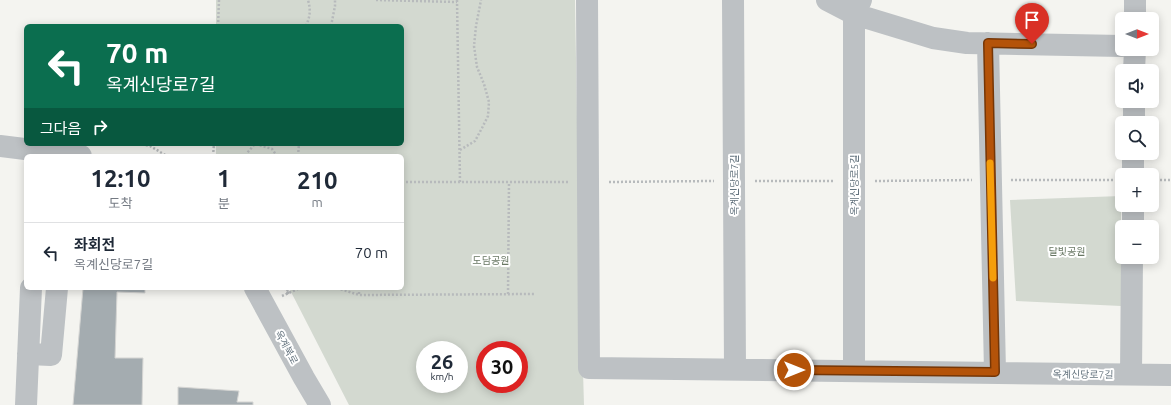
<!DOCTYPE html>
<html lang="ko">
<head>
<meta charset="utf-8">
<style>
  body { margin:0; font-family:Ubuntu,"Noto Sans KR",sans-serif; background:#f2f2f3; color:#1f2937; height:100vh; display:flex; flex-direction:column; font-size:15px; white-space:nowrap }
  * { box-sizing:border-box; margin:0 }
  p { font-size:13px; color:#747a83 }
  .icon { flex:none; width:22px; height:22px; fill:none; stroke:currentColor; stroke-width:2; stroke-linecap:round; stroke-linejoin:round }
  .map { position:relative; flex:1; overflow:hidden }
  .sheet { position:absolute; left:24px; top:154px; width:380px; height:136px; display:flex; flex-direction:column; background:#fff; border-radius:6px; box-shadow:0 2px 10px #0003 }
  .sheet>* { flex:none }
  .guide { position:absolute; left:24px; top:24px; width:380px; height:122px; border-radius:6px; box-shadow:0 2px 10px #0003; background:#0b6e4f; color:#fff; overflow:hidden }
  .needle { width:26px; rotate:90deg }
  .fabs { position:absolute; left:1115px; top:12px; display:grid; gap:8px }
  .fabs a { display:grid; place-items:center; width:44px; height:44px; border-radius:6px; background:#fff; box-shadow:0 2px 10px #0003; font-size:20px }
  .speed { position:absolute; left:416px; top:341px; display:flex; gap:8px; font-size:20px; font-weight:700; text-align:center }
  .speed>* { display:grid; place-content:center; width:52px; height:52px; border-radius:50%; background:#fff; box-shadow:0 2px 10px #0003; line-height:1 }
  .speed small { font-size:10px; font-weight:400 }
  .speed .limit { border:6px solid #d22; background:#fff; color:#111 }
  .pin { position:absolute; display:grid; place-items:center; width:34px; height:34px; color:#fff; margin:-41px -17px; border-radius:50% 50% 50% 0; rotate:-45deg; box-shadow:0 0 4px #0007 }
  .pin .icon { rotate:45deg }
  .me { position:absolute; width:44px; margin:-22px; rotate:90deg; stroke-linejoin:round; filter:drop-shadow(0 0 3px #0008) }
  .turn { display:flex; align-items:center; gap:14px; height:84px; padding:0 16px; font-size:18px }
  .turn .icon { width:52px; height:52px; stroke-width:2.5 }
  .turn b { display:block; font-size:28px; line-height:34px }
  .then { display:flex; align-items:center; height:38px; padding:0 16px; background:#0003; gap:8px; font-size:15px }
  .eta { display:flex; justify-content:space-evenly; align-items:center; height:68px; text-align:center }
  .eta b { font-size:24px; font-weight:700; line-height:28px }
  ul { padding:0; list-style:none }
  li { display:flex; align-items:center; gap:12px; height:60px; padding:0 16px; border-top:1px solid #e0e1e3 }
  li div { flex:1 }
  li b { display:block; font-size:15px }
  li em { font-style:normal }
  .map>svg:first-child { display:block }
  .green { fill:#d3d9d0; fill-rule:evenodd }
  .building { fill:#a4acb0; stroke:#d5d5d3 }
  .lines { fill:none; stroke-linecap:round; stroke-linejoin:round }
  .path { stroke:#b7babc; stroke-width:2.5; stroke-dasharray:2 2; stroke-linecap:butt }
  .street { stroke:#bdc1c4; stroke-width:22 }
  .route-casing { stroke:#753606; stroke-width:10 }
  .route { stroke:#b45309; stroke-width:7 }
  .slow { stroke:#f59e0b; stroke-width:7 }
  .labels { text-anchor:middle; stroke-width:4; stroke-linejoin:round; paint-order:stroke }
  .street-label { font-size:10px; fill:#65747f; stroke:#fff }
  .park-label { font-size:10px; fill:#687763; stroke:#fff }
</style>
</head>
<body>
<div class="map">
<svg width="1171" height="405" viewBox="0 0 1171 405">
  <rect width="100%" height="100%" fill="#f4f4f0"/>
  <path class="green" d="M 216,0 L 575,0 L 579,235 L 584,405 L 349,405 L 289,288 L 402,288 L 402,156 L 216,156 L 216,144 L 402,144 L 402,26 L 216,26 ZM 425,350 L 459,350 L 459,384 L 425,384 ZM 485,350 L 519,350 L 519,384 L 485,384 Z
    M 1121,196 L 1121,306 L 1016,301 L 1010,200 Z"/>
  <path class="building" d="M 83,288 L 145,288 L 145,293 L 117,292 L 115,358 L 143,358 L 142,405 L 73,405 Z
    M 178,387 L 239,391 L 237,402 L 253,402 L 253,405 L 178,405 Z"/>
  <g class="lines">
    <path class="path" d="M 376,0 L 457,2
      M 457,0 L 460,182
      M 218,26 L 219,0
      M 306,26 C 310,16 311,11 308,0
      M 331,26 L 335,6 L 335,0
      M 142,144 L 150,146 L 167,156
      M 256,144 L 272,149 L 277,156
      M 460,150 L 475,141 L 482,128 L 488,116 L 489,102 L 484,84 L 477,67 L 474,46 L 476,26 L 481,0
      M 213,156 L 214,144
      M 247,156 L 247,153 L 255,144
      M 298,156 L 299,144
      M 1011,180 L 1114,180
      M 1152,180 L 1171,180
      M 755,181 L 834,181
      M 875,181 L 972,180
      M 402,182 L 568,182
      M 609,182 L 714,181
      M 285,288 L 288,293 L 287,288
      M 337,288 L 359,295 L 535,294
      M 359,288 L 359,295
      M 508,294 L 509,182
      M 282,296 L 300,288"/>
    <path class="street" d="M 587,0 L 589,368 L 1171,375
      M 733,0 L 735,369
      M 827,0 L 854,14 L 933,38 L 967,43 L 1122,46
      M 1135,19 L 1135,0
      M 988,43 L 995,372
      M 1134,71 L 1135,49
      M 1134,123 L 1134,101
      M 0,146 L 81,156
      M 1133,175 L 1133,153
      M 1133,227 L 1133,205
      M 255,288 L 304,378 L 320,405
      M 28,354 L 51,355 L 57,288
      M 854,371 L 854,14 L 861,0
      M 1131,374 L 1132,257
      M 26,405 L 31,288"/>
  </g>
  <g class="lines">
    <defs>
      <path id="route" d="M 794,370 L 995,372 L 988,43 L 1032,44"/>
    </defs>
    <use href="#route" class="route-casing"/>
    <use href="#route" class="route"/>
    <path class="slow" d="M 990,163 L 993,278"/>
  </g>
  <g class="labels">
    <g class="street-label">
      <text transform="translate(734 185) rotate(-90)" y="4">옥계신당로7길</text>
      <text transform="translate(854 185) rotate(-90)" y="4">옥계신당로5길</text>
      <text transform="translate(287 347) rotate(62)" y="4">옥계북로</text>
      <text transform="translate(1083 374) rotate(1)" y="4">옥계신당로7길</text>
    </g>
    <g class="park-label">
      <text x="1067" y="255">달빛공원</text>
      <text x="491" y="264">도담공원</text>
    </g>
  </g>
</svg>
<div class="fabs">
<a><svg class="needle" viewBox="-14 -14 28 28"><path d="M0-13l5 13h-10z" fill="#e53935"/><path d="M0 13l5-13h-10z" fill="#747a83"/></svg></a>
<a><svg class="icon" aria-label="sound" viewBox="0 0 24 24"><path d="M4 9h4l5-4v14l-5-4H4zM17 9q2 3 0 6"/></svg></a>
<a><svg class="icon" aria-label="search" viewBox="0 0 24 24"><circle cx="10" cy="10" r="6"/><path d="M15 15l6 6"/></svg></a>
<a>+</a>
<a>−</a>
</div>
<div class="speed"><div>26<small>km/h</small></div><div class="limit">30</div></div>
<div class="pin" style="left:1032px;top:44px;background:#d93025"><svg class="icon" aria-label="arrive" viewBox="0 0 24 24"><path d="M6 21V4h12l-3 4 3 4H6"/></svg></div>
<svg class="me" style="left:794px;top:370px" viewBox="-20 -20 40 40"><circle r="17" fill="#b45309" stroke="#fff" stroke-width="3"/><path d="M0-11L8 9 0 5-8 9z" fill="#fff"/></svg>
<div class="guide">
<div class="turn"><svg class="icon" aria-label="left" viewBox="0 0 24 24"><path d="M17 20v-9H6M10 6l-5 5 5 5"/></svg><div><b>70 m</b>옥계신당로7길</div></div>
<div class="then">그다음<svg class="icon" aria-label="right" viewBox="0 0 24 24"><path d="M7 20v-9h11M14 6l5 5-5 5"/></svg></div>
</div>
<section class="sheet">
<div class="eta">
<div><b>12:10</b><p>도착</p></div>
<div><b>1</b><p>분</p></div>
<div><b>210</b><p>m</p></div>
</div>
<ul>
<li><svg class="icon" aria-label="left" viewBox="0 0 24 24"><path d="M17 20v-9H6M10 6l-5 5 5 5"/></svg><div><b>좌회전</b><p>옥계신당로7길</p></div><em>70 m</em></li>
</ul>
</section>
</div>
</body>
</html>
